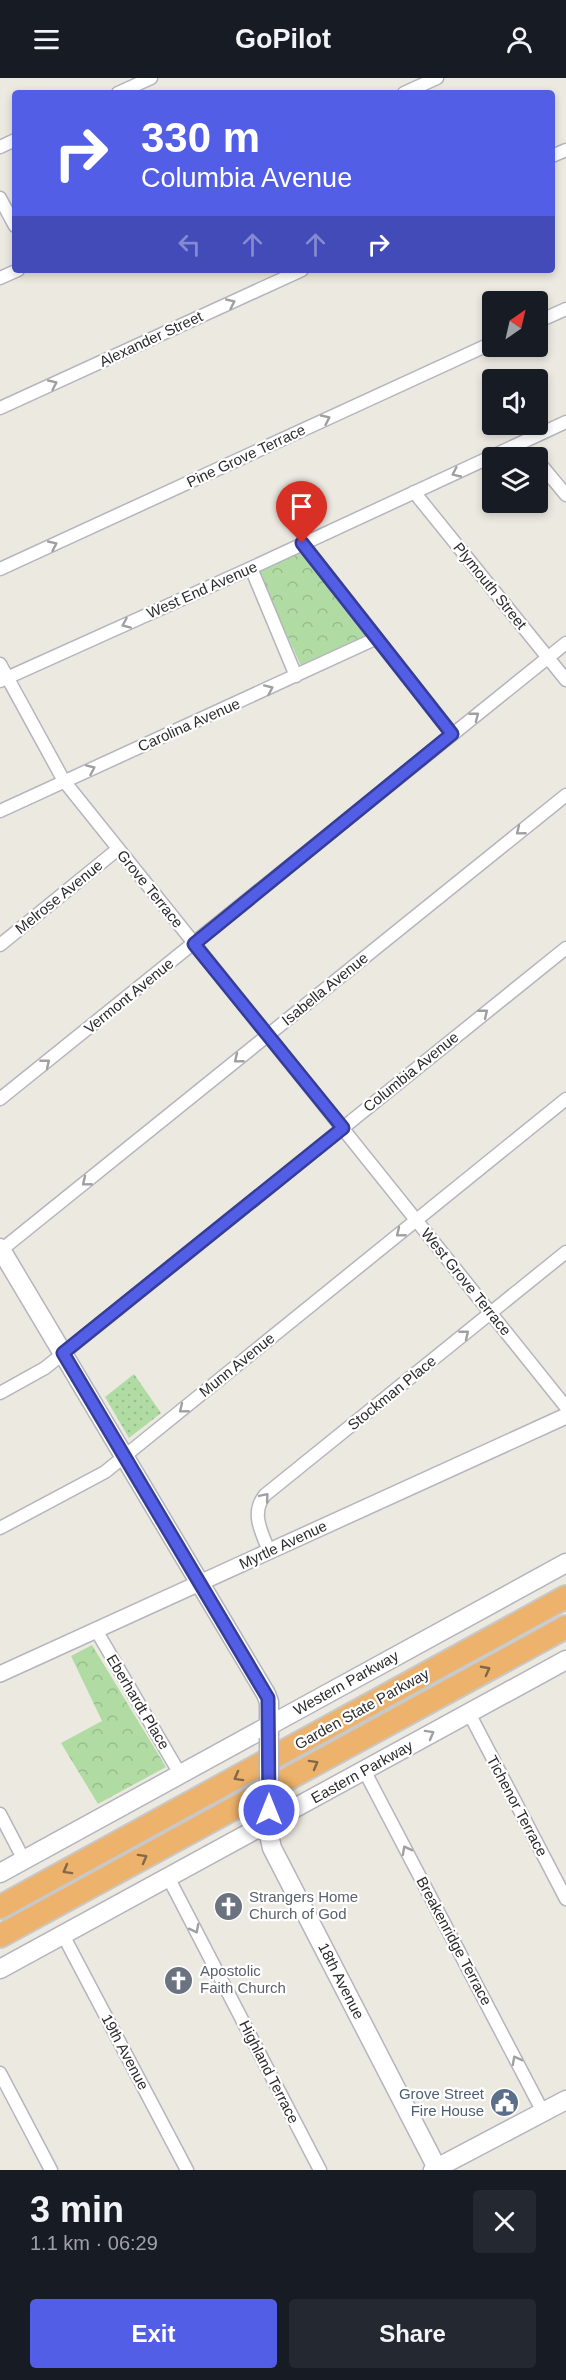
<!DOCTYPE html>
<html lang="en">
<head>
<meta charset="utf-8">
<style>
  body { margin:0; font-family:Arial,sans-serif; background:#242831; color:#f1f3f6; height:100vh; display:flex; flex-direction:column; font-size:22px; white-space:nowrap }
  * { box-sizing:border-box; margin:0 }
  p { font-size:20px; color:#9ea1a6 }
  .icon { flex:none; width:33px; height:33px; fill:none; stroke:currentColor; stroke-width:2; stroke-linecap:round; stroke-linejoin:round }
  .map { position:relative; height:2092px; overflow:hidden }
  .panel { display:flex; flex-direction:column; background:#171b24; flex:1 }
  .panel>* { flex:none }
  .guide { position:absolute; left:12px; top:12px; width:543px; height:183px; border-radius:6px; box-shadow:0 3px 9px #0003; background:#535ee7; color:#fff; overflow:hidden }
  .needle { width:39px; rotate:34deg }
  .fabs { position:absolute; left:482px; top:213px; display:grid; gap:12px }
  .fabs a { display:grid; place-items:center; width:66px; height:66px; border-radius:6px; background:#171b24; box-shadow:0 3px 9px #0003; font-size:30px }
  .pin { position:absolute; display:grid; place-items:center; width:51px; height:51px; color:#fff; margin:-62px -26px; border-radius:50% 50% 50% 0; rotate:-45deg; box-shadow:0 0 6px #0007 }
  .pin .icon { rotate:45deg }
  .me { position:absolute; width:66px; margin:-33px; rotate:0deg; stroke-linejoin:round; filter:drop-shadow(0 0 4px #0008) }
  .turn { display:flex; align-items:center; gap:21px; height:126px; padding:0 30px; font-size:27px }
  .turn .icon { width:78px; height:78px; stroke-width:2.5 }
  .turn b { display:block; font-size:42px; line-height:51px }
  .lanes { display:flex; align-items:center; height:57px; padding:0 30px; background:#0003; justify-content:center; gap:30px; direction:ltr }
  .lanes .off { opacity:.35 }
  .round { display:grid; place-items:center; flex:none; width:63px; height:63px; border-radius:6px; background:#242831 }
  .head { display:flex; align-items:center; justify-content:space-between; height:102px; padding:0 30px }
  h1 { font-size:36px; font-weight:700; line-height:45px }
  .cta { display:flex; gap:12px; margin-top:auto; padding:12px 30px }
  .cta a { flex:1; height:69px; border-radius:6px; background:#535ee7; color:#fff; font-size:24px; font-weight:700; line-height:69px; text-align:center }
  .cta a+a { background:#242831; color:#f1f3f6 }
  header { display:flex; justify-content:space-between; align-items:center; height:78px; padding:0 30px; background:#171b24; font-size:27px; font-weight:700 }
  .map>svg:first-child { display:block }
  .grass { fill:url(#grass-dots) }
  .park { fill:url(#park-crowns) }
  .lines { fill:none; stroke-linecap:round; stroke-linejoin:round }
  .minor-casing { stroke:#b4b5be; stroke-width:15 }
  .tertiary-casing { stroke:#b4b5be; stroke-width:18 }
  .secondary-casing { stroke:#b4b5be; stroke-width:21 }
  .motorway-casing { stroke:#c8c8c8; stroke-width:26 }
  .minor { stroke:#fff; stroke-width:12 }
  .tertiary { stroke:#fff; stroke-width:15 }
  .secondary { stroke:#fff; stroke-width:18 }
  .motorway { stroke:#edb26b; stroke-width:22 }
  .secondary-bridge-casing { stroke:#b4b5be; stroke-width:21; stroke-linecap:butt }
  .secondary-bridge { stroke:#fff; stroke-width:18 }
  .oneway { stroke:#a0a0a0 }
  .oneway2 { stroke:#836848 }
  .route-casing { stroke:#363d96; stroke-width:15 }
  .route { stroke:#535ee7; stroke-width:10 }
  .labels { text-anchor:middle; stroke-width:4.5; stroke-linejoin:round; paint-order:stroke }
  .street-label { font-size:15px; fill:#2c2c2c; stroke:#fff }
  .worship-label { font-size:15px; fill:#5b616d; stroke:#fff; text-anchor:start }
  .service-label { font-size:15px; fill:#4e5e75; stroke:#fff; text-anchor:end }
</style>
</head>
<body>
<header><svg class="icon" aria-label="menu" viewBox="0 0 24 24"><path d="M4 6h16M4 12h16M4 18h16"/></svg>GoPilot<svg class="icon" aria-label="person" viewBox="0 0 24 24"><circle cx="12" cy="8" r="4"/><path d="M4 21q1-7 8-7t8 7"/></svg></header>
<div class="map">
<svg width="566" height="2092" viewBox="0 0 566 2092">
  <defs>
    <pattern id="grass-dots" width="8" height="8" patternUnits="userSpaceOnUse" patternTransform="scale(1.5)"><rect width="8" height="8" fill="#b0dca3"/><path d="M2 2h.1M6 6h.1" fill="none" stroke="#98bd8c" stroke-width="1.8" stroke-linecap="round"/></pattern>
    <pattern id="park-crowns" width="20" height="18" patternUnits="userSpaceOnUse" patternTransform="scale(1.5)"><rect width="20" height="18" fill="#b0dca3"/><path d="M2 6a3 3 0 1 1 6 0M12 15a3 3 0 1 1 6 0" fill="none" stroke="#98bd8c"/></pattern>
  </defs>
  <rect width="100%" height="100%" fill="#ece9e1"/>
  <path class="grass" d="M 134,1296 L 161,1335 L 129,1360 L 105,1319 Z"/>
  <path class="park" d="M 302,468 L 372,559 L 302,590 L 256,489 Z
    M 92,1567 L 166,1689 L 98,1726 L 61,1665 L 102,1643 L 71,1578 Z"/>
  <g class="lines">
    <defs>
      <path id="minor" d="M 118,15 L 151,0
        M 404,15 L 437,0
        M 0,69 L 15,62
        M 552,78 L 566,72
        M 0,120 L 15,148
        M 0,200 L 18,192
        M 537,244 L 566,231
        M 0,330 L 302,192
        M 537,382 L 566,417
        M 414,414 L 566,602
        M 302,465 L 452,656
        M 251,490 L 296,598
        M 0,491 L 492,265
        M 0,586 L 64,703 L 566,1329
        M 0,603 L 251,490 L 566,344
        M 0,733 L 377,560
        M 0,867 L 118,771
        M 0,1021 L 566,565
        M 0,1173 L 566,717
        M 0,1315 L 45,1290 L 566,870
        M 0,1450 L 105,1394 L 566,1021
        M 269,1473 C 262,1455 250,1435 265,1417 L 566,1174
        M 96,1552 L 180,1696
        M 469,1635 L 566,1821
        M 364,1692 L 543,2034
        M 0,1736 L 24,1782
        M 168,1799 L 320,2092
        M 63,1857 L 187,2092
        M 0,1995 L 51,2092"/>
      <path id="tertiary" d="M 0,1596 L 566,1338"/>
      <path id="secondary" d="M 0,1170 L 266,1616 L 269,1624 L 269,1658
        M 269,1736 L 269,1757 L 272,1770 L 438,2092
        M 0,1795 L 566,1485
        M 0,1891 L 566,1582
        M 433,2092 L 566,2022"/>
      <path id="motorway" d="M 0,1829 L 566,1519
        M 0,1858 L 566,1549"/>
    </defs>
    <use href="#minor" class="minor-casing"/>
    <use href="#tertiary" class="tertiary-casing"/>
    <use href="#secondary" class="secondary-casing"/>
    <use href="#motorway" class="motorway-casing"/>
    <use href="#minor" class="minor"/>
    <use href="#tertiary" class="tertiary"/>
    <use href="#secondary" class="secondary"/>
    <use href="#motorway" class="motorway"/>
    <defs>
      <path id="secondary-bridge" d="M 269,1732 L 269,1660"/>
    </defs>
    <use href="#secondary-bridge" class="secondary-bridge-casing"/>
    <use href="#secondary-bridge" class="secondary-bridge"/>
  </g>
  <defs><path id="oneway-chevron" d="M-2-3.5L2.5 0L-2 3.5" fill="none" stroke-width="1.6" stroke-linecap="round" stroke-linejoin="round" transform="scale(1.5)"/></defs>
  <g class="oneway">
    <use href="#oneway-chevron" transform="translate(231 225) rotate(-25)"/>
    <use href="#oneway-chevron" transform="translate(53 306) rotate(-25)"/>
    <use href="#oneway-chevron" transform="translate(326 341) rotate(-25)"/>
    <use href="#oneway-chevron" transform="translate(456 395) rotate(155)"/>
    <use href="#oneway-chevron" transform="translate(53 467) rotate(-25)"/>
    <use href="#oneway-chevron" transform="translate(126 546) rotate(156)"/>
    <use href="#oneway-chevron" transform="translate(269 611) rotate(-24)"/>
    <use href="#oneway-chevron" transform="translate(475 638) rotate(-38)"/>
    <use href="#oneway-chevron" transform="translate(91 691) rotate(-24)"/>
    <use href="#oneway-chevron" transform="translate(520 753) rotate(141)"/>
    <use href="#oneway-chevron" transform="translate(484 935) rotate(-39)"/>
    <use href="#oneway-chevron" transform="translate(238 981) rotate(141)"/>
    <use href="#oneway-chevron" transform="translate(46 985) rotate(-39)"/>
    <use href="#oneway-chevron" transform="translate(86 1104) rotate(141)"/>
    <use href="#oneway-chevron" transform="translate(400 1155) rotate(141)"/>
    <use href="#oneway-chevron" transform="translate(465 1256) rotate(-39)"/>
    <use href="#oneway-chevron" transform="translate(183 1331) rotate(141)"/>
    <use href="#oneway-chevron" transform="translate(265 1419) rotate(-50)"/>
    <use href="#oneway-chevron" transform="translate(430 1656) rotate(-29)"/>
    <use href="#oneway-chevron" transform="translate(406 1772) rotate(-118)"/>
    <use href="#oneway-chevron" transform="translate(195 1851) rotate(63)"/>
    <use href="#oneway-chevron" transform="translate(516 1982) rotate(-118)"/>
  </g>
  <g class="oneway2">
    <use href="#oneway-chevron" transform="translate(486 1592) rotate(-28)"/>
    <use href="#oneway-chevron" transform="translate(314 1686) rotate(-29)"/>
    <use href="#oneway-chevron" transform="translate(238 1699) rotate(151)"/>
    <use href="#oneway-chevron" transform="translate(143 1780) rotate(-29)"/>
    <use href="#oneway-chevron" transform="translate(67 1792) rotate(151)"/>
  </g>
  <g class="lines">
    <defs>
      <path id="route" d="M 269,1732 L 268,1620 L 63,1275 L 343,1050 L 194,866 L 452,656 L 302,465"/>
    </defs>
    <use href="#route" class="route-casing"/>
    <use href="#route" class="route"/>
  </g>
  <defs>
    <symbol id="church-disc" viewBox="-11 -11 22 22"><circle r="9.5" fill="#6b7280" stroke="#fff"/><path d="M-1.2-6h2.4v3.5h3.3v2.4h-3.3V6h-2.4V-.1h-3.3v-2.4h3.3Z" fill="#fff"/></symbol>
    <symbol id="civic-disc" viewBox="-11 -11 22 22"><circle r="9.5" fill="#5c6f8a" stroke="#fff"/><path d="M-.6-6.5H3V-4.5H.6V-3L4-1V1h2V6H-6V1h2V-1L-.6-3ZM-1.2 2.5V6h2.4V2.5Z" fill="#fff"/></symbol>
  </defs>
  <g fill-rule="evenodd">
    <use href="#church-disc" x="212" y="1812" width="33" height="33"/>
    <use href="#church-disc" x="162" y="1886" width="33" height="33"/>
    <use href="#civic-disc" x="488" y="2008" width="33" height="33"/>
  </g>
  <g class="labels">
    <g class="street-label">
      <text transform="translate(151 261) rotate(-25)" y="5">Alexander Street</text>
      <text transform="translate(246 378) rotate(-25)" y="5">Pine Grove Terrace</text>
      <text transform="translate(490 508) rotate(51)" y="5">Plymouth Street</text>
      <text transform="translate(202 512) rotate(-24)" y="5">West End Avenue</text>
      <text transform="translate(189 647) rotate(-24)" y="5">Carolina Avenue</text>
      <text transform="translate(150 811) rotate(51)" y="5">Grove Terrace</text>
      <text transform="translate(59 819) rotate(-39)" y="5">Melrose Avenue</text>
      <text transform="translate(325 911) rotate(-39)" y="5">Isabella Avenue</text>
      <text transform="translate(129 918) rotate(-39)" y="5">Vermont Avenue</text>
      <text transform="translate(411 994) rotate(-39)" y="5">Columbia Avenue</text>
      <text transform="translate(466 1204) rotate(51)" y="5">West Grove Terrace</text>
      <text transform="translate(237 1287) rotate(-39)" y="5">Munn Avenue</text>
      <text transform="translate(392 1315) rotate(-39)" y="5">Stockman Place</text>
      <text transform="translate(283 1467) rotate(-25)" y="5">Myrtle Avenue</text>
      <text transform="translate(346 1605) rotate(-29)" y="5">Western Parkway</text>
      <text transform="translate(138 1624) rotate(59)" y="5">Eberhardt Place</text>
      <text transform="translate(362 1631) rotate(-29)" y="5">Garden State Parkway</text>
      <text transform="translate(362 1694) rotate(-29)" y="5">Eastern Parkway</text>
      <text transform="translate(517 1728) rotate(62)" y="5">Tichenor Terrace</text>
      <text transform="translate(454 1863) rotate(62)" y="5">Breakenridge Terrace</text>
      <text transform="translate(341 1903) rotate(63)" y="5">18th Avenue</text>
      <text transform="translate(125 1974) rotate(62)" y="5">19th Avenue</text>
      <text transform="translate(269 1994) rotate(63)" y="5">Highland Terrace</text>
    </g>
    <g class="worship-label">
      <text x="249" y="1824">Strangers Home<tspan x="249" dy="17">Church of God</tspan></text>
      <text x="200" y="1898">Apostolic<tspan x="200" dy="17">Faith Church</tspan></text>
    </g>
    <g class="service-label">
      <text x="484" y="2021">Grove Street<tspan x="484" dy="17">Fire House</tspan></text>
    </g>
  </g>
</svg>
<div class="fabs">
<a><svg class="needle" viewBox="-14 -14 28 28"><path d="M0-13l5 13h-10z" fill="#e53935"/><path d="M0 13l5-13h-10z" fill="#9ea1a6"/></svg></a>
<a><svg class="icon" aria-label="sound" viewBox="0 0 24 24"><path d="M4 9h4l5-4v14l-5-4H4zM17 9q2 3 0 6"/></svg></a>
<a><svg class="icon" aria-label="layers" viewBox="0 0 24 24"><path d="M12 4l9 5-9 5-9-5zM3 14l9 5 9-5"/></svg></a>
</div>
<div class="pin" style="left:302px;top:465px;background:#d93025"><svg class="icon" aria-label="arrive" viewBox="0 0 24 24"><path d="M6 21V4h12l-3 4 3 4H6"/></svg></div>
<svg class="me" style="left:269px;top:1732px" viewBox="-20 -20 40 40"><circle r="17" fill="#535ee7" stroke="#fff" stroke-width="3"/><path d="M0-11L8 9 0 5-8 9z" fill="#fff"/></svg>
<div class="guide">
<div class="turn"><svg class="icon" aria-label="right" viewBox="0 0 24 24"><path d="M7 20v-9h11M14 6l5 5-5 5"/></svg><div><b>330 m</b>Columbia Avenue</div></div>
<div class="lanes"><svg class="icon off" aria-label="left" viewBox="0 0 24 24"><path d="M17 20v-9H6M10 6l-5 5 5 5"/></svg><svg class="icon off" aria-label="ahead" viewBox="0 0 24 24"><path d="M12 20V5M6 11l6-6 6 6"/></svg><svg class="icon off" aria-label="ahead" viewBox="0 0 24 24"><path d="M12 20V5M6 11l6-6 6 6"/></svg><svg class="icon" aria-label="right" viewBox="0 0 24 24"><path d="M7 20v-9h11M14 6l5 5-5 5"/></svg></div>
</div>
</div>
<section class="panel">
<div class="head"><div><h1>3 min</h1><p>1.1 km · 06:29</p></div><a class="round"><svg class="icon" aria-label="close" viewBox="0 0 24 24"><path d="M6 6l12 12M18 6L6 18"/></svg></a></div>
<div class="cta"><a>Exit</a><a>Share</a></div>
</section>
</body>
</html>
